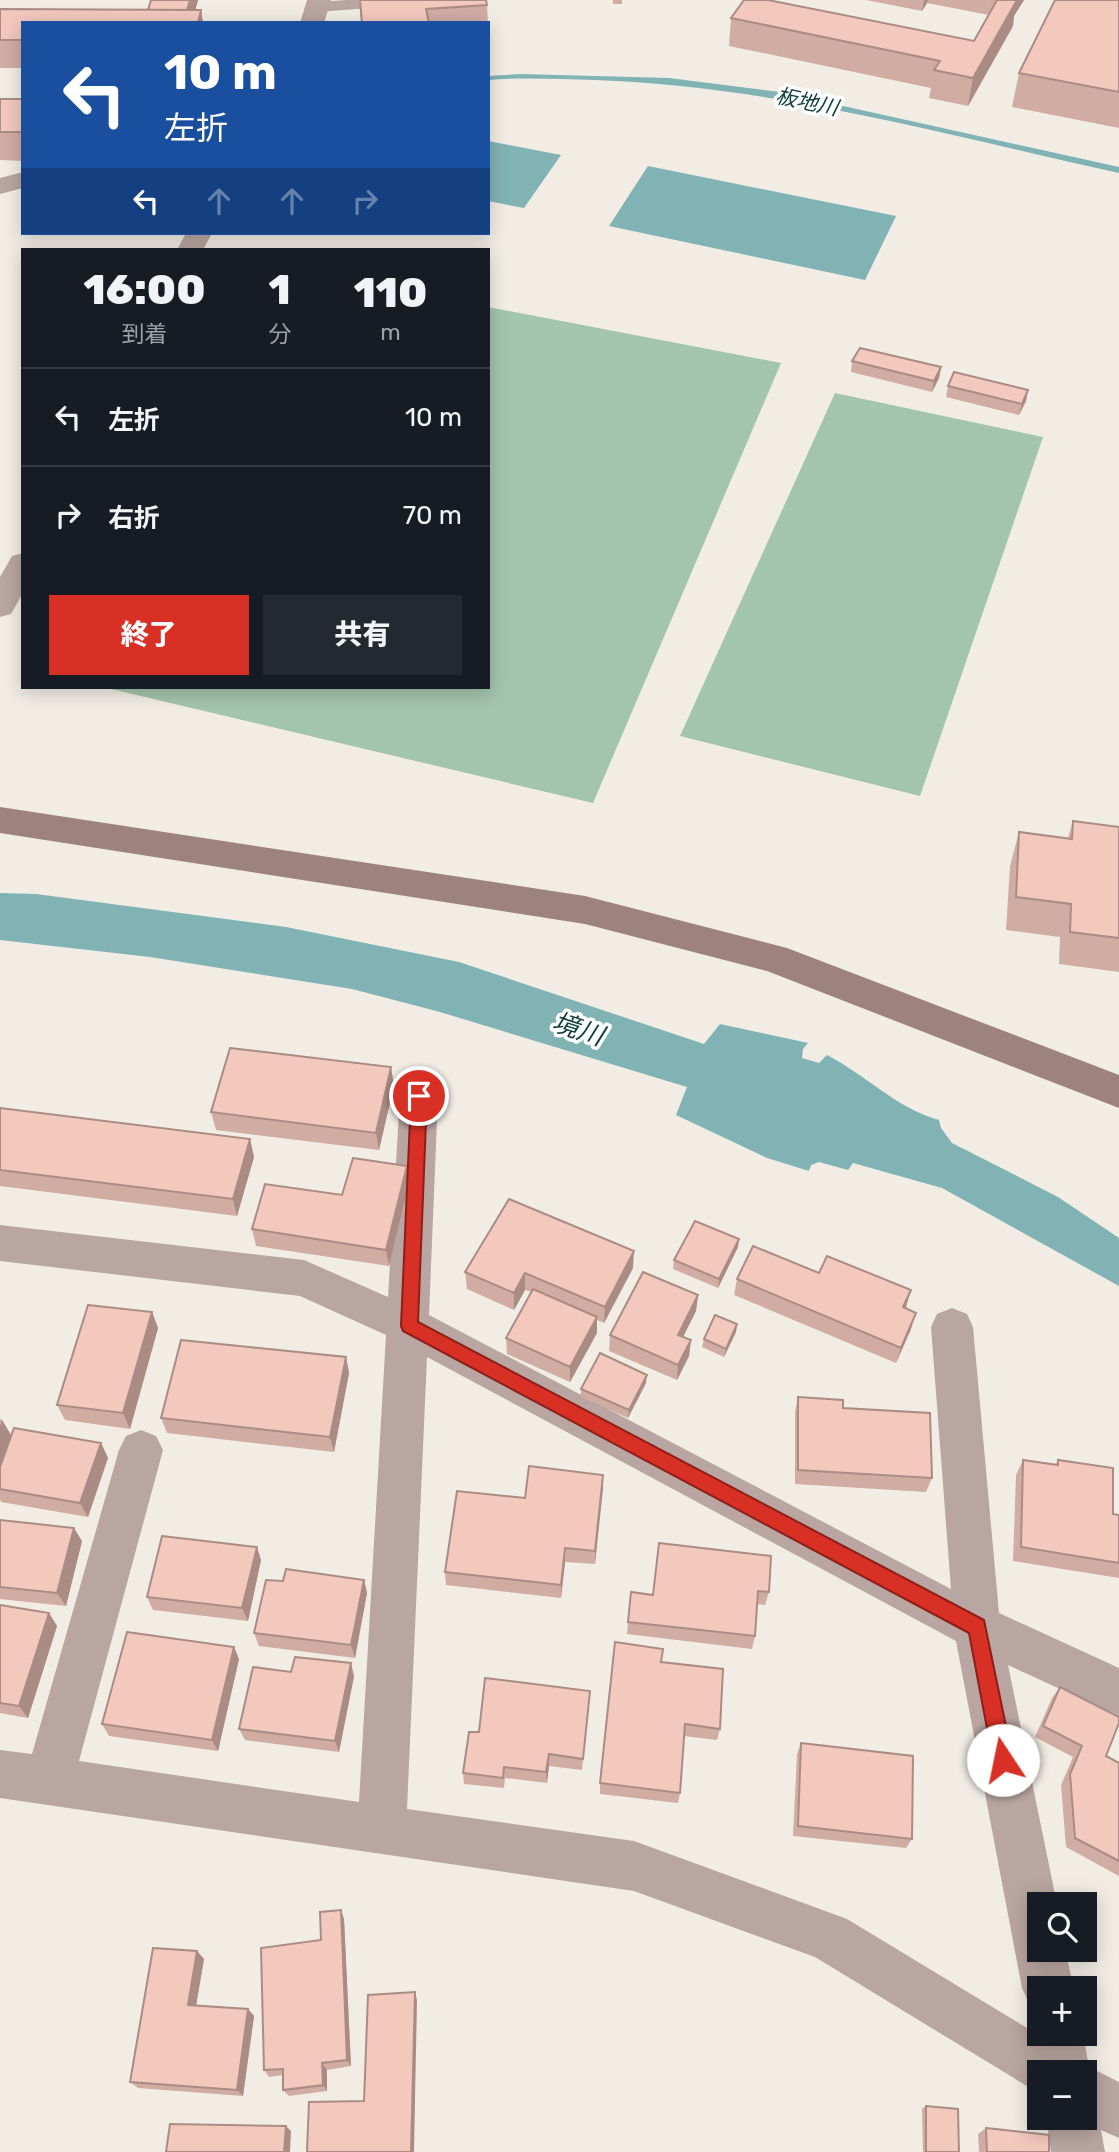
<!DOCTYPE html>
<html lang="ja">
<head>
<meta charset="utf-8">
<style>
  body { margin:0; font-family:Rubik,"Noto Sans JP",sans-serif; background:#242831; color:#f1f3f6; height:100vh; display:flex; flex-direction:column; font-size:26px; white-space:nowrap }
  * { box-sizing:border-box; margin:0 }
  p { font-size:23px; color:#9ea1a6 }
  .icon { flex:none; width:38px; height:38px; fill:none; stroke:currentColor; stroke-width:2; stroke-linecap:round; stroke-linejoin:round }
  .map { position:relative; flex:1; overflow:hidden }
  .panel { position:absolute; left:21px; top:248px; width:469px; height:441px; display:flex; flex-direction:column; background:#171b24; border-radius:0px; box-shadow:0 4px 18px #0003 }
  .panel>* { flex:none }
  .guide { position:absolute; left:21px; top:21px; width:469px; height:214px; border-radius:0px; box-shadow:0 4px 18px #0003; background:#1a4fa0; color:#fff; overflow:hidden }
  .fabs { position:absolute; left:1027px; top:1892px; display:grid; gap:14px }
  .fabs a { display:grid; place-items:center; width:70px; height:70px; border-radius:0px; background:#171b24; box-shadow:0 4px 18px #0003; font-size:35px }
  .pin { position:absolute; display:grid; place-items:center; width:60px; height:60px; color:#fff; margin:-30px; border:4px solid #fff; border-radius:50%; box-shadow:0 2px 7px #0007 }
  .me { position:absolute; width:77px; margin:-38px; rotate:349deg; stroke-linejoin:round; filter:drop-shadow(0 0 5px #0008) }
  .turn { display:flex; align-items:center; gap:24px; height:147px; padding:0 28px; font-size:32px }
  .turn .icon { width:91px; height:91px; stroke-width:2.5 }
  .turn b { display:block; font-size:49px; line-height:60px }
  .lanes { display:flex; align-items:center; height:66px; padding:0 28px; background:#0003; justify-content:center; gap:35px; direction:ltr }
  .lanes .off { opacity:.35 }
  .eta { display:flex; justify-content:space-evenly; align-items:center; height:119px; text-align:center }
  .eta b { font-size:42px; font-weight:800; line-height:49px }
  .cta { display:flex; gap:14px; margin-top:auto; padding:14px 28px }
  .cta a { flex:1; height:80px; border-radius:0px; background:#d93025; color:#fff; font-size:28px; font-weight:800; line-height:80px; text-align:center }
  .cta a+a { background:#242831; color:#f1f3f6 }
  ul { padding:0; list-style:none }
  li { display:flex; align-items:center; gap:21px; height:98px; padding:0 28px; border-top:2px solid #363941 }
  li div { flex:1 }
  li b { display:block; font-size:26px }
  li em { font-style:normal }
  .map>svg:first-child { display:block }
  .green { fill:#a3c4ae }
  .water { fill:#81b2b4 }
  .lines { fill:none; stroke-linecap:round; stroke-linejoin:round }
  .lane { fill:#b9a5a1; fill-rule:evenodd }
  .street { fill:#b9a5a1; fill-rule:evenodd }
  .secondary { fill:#9e837d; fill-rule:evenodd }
  .wall { fill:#d1aca3 }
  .shaded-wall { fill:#aa8c84 }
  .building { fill:#f3c8bd; stroke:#aa8c84; stroke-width:2 }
  .route { fill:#d93025; stroke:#8d1f18; stroke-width:2 }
  .labels { text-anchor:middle; stroke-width:7; stroke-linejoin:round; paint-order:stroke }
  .far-water-label { font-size:21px; font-style:italic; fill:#124042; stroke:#fff }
  .water-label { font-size:26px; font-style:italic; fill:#124042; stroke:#fff }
</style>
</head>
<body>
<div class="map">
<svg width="1119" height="2152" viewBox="0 0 1119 2152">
  <rect width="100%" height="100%" fill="#f1ede5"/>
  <path class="green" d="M 488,307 L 781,363 L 593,803 L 107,688 L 488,688 Z
    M 835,393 L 1043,437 L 920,796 L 680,736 Z"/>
  <path class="water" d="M 521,74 L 669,78 L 780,92 L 1119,167 L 1119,173 C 945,135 774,86 595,80 C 559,79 524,77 488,80 L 488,76 Z
    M 488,141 L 561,155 L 524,208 L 488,201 Z
    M 648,166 L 896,216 L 865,280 L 609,226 Z
    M 0,893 L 36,894 L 286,927 L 459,962 L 704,1044 L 720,1024 L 808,1043 L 803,1049 L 802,1058 L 819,1063 L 827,1055 C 866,1075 896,1108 939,1120 L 941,1128 L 952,1143 L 1058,1197 L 1119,1238 L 1119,1286 L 942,1188 L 853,1163 L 848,1170 L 819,1162 L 811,1165 L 809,1171 L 767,1158 L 676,1115 L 687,1087 L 440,1012 L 352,989 L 150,957 L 0,940 Z"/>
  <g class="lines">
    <path class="lane" d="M 347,0 L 416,0 L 408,5 L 318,12 L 310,7 L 318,2 Z"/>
    <path class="street" d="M 307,0 L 331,0 L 324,23 L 300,23 Z
      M 23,172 L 23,188 L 0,194 L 0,178 Z
      M 186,233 L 212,233 L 203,250 L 177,250 Z
      M 23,553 L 23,593 L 11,614 L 0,617 L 0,577 L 12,556 Z
      M 419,1080 L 433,1085 L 438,1096 L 429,1315 L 951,1589 L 931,1327 L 937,1314 L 952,1308 L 967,1314 L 973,1327 L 999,1613 L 1119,1668 L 1119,1716 L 1008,1665 L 1057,1904 L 1040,1904 L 1040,1950 L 1065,1950 L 1074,1988 L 1040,1988 L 1040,2010 L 1030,2006 L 1022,1988 L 956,1641 L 427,1357 L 407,1809 L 634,1841 L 847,1919 L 1032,2031 L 1040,2015 L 1040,2034 L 1083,2034 L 1089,2067 L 1119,2082 L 1119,2138 L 1101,2130 L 1105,2152 L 1051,2152 L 1046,2118 L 1085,2118 L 1085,2072 L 1040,2072 L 1040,2094 L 815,1957 L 634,1891 L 0,1798 L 0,1750 L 32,1754 L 119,1450 L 126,1436 L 141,1430 L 156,1436 L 163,1450 L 79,1761 L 359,1802 L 386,1335 L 300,1296 L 0,1261 L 0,1225 L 304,1260 L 388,1297 L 400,1096 L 405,1085 Z"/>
    <path class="secondary" d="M 0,807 L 585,896 L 787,948 L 1119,1075 L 1119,1108 L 767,971 L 585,924 L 0,833 Z"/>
  </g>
  <path class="wall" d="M 151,0 L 198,0 L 195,10 L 201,10 L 203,23 L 23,23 L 23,68 L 0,68 L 0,9 L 148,10 Z
    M 359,0 L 487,5 L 488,23 L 361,23 Z
    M 613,0 L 622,0 L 622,4 L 613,4 Z
    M 866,0 L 1024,0 L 1014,16 L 1013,26 L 968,106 L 929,98 L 931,88 L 729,46 L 731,18 L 974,41 L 989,15 L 927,3 L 922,11 Z
    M 1119,0 L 1119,128 L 1012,107 L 1019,73 Z
    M 0,99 L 23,99 L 23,161 L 0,160 Z
    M 852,361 L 941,367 L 939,378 L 932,392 L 851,372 Z
    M 948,386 L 1028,390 L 1026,401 L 1019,415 L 946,397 Z
    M 1073,821 L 1119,827 L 1119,972 L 1059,964 L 1060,937 L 1006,930 L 1010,866 L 1019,832 L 1068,838 Z
    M 394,1085 L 379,1150 L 216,1130 L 211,1112 Z
    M 0,1108 L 250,1139 L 254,1157 L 237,1216 L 0,1186 Z
    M 409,1183 L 389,1266 L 256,1246 L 252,1229 L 342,1195 Z
    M 739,1239 L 738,1247 L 718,1288 L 673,1269 L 674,1260 Z
    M 633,1268 L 604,1323 L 597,1320 L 597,1333 L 570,1382 L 507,1354 L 506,1338 L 532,1292 L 525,1290 L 514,1310 L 467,1289 L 465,1272 Z
    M 737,1279 L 905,1308 L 911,1329 L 896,1363 L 734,1295 Z
    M 698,1295 L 696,1311 L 683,1337 L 691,1340 L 689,1356 L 677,1380 L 609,1351 L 610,1335 Z
    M 152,1312 L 158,1328 L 130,1429 L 65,1420 L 57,1405 Z
    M 737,1324 L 736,1332 L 724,1357 L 702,1347 L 704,1339 Z
    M 346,1357 L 349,1373 L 334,1452 L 167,1433 L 161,1418 Z
    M 646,1383 L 628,1418 L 581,1397 L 581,1389 Z
    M 798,1397 L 843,1408 L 932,1478 L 926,1492 L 795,1484 L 795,1412 Z
    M 0,1419 L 2,1420 L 11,1435 L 1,1465 L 101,1443 L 108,1458 L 88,1517 L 1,1502 L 0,1499 Z
    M 1023,1460 L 1055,1465 L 1058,1460 L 1113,1514 L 1119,1515 L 1119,1578 L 1013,1561 L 1016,1475 Z
    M 603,1475 L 595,1564 L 565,1562 L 561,1598 L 446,1585 L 445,1572 L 525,1498 Z
    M 0,1520 L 82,1541 L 66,1606 L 0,1599 Z
    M 659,1543 L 769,1592 L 765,1605 L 757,1604 L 755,1636 L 752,1649 L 627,1634 L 631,1592 L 653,1595 Z
    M 261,1560 L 248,1621 L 153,1610 L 147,1597 Z
    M 364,1580 L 367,1593 L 355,1658 L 259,1646 L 254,1633 L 283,1581 Z
    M 0,1605 L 49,1613 L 57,1626 L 28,1718 L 0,1713 Z
    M 234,1647 L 239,1659 L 218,1751 L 109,1736 L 102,1724 Z
    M 661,1662 L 720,1729 L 717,1740 L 684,1736 L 680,1793 L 678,1803 L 600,1794 L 600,1783 Z
    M 291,1672 L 354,1676 L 339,1752 L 245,1740 L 239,1729 Z
    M 1060,1687 L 1106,1756 L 1119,1763 L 1119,1876 L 1066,1847 L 1061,1785 L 1073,1757 L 1035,1737 L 1052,1698 Z
    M 590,1691 L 582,1770 L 549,1766 L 547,1783 L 505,1778 L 504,1788 L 464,1784 L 463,1773 L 479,1732 Z
    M 801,1743 L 912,1839 L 906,1848 L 793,1836 L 797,1754 Z
    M 344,1919 L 351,2066 L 327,2070 L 327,2091 L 289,2096 L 283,2090 L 283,2075 L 269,2077 L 264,2070 L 321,1940 Z
    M 197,1951 L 204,1959 L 196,2005 L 248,2009 L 254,2016 L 243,2096 L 138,2088 L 130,2082 Z
    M 926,2106 L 959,2152 L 923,2152 L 922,2109 Z
    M 986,2128 L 1049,2152 L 979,2152 L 978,2134 Z"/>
  <path class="shaded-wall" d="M 190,0 L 198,0 L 192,23 L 185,18 Z
    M 924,0 L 928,0 L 927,3 L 922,11 Z
    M 1017,0 L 1024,0 L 1014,16 L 1013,26 L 968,106 L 973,78 Z
    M 201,10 L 203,23 L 198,23 Z
    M 941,367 L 939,378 L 932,392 L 934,381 Z
    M 1028,390 L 1026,401 L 1019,415 L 1022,404 Z
    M 391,1067 L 394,1085 L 379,1150 L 376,1133 Z
    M 250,1139 L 254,1157 L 237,1216 L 233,1199 Z
    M 407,1166 L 409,1183 L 389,1266 L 386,1250 Z
    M 739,1239 L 738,1247 L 718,1288 L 719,1279 Z
    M 634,1251 L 633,1268 L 604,1323 L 605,1307 Z
    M 525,1273 L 525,1290 L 514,1310 L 514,1293 Z
    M 911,1290 L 906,1307 L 898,1324 L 903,1307 Z
    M 698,1295 L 696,1311 L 676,1351 L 678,1335 Z
    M 152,1312 L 158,1328 L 130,1429 L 123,1413 Z
    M 916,1313 L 911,1329 L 896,1363 L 901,1348 Z
    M 597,1317 L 597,1333 L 570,1382 L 570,1367 Z
    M 737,1324 L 736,1332 L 724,1357 L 726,1349 Z
    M 691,1340 L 689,1356 L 677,1380 L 678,1365 Z
    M 346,1357 L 349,1373 L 334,1452 L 330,1437 Z
    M 647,1375 L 646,1383 L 628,1418 L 629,1410 Z
    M 2,1420 L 11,1435 L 0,1467 L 0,1426 Z
    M 101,1443 L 108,1458 L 88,1517 L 80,1503 Z
    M 603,1475 L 603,1489 L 595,1564 L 595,1551 Z
    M 74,1528 L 82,1541 L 66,1606 L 57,1593 Z
    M 257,1547 L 261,1560 L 248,1621 L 242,1608 Z
    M 565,1548 L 565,1562 L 561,1598 L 561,1585 Z
    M 364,1580 L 367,1593 L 355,1658 L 351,1645 Z
    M 49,1613 L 57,1626 L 28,1718 L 19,1706 Z
    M 234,1647 L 239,1659 L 218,1751 L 212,1740 Z
    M 351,1663 L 354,1676 L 339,1752 L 335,1741 Z
    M 549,1754 L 549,1766 L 547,1783 L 546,1772 Z
    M 341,1910 L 344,1919 L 351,2066 L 347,2060 Z
    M 197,1951 L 204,1959 L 195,2012 L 188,2005 Z
    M 415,1992 L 417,2000 L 414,2152 L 411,2152 Z
    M 248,2009 L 254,2016 L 243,2096 L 237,2090 Z
    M 322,2063 L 327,2070 L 327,2091 L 323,2085 Z
    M 286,2126 L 291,2131 L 290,2152 L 284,2152 Z"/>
  <path class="building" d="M 151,0 L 190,0 L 187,10 L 148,10 Z
    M 360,0 L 486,0 L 487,5 L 426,9 L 429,23 L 362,23 Z
    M 744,0 L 768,0 L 974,41 L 997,0 L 1017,0 L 973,78 L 934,70 L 940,61 L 731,18 Z
    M 1055,0 L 1119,0 L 1119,92 L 1019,73 Z
    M 0,9 L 201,10 L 198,23 L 23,23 L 23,40 L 0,40 Z
    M 0,99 L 23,99 L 23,132 L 0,132 Z
    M 860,348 L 941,367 L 934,381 L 852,361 Z
    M 954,372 L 1028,390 L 1022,404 L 948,386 Z
    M 1073,821 L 1119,827 L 1119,938 L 1070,932 L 1071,904 L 1016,897 L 1019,832 L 1072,839 Z
    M 230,1048 L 391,1067 L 376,1133 L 211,1112 Z
    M 0,1108 L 250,1139 L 233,1199 L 0,1170 Z
    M 353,1158 L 407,1166 L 386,1250 L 252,1229 L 265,1184 L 342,1195 Z
    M 509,1199 L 634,1251 L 605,1307 L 525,1273 L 514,1293 L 465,1272 Z
    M 695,1221 L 739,1239 L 719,1279 L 674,1260 Z
    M 753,1246 L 819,1273 L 827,1256 L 911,1290 L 903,1307 L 916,1313 L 901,1348 L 737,1279 Z
    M 643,1272 L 698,1295 L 678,1335 L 691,1340 L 678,1365 L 610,1335 Z
    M 533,1289 L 597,1317 L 570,1367 L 506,1338 Z
    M 88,1305 L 152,1312 L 123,1413 L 57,1405 Z
    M 715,1315 L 737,1324 L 726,1349 L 704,1339 Z
    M 181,1340 L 346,1357 L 330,1437 L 161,1418 Z
    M 600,1353 L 647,1375 L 629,1410 L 581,1389 Z
    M 798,1397 L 843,1400 L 843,1408 L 930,1413 L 932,1478 L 798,1470 Z
    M 14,1428 L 101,1443 L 80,1503 L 0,1489 L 0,1467 Z
    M 1023,1460 L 1058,1465 L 1058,1460 L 1113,1468 L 1113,1514 L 1119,1515 L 1119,1563 L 1021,1547 Z
    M 529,1466 L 603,1475 L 595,1551 L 565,1548 L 561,1585 L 445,1572 L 457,1491 L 525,1498 Z
    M 0,1520 L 74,1528 L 57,1593 L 0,1587 Z
    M 162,1536 L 257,1547 L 242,1608 L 147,1597 Z
    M 659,1543 L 771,1556 L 769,1592 L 758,1591 L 755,1636 L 628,1622 L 631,1592 L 653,1595 Z
    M 286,1569 L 364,1580 L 351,1645 L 254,1633 L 266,1580 L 283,1581 Z
    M 0,1605 L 49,1613 L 19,1706 L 0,1703 Z
    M 127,1632 L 234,1647 L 212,1740 L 102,1724 Z
    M 615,1642 L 663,1649 L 661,1662 L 723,1669 L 720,1729 L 685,1724 L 680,1793 L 600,1783 Z
    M 295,1657 L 351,1663 L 335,1741 L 239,1729 L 253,1667 L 291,1672 Z
    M 485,1678 L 590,1691 L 583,1759 L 549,1754 L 546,1772 L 504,1767 L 503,1778 L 463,1773 L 469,1732 L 479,1732 Z
    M 1060,1687 L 1119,1717 L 1119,1723 L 1106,1756 L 1119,1763 L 1119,1861 L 1075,1838 L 1070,1774 L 1082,1746 L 1043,1726 Z
    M 801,1743 L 913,1756 L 912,1839 L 798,1826 Z
    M 341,1910 L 347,2060 L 322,2063 L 323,2085 L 283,2090 L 283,2069 L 264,2070 L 261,1948 L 321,1940 L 320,1912 Z
    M 153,1948 L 197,1951 L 188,2005 L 248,2009 L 237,2090 L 130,2082 Z
    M 415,1992 L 411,2152 L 307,2152 L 309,2102 L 364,2101 L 368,1995 Z
    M 926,2106 L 958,2109 L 959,2152 L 926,2152 Z
    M 170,2124 L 286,2126 L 284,2152 L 166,2152 Z
    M 986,2128 L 1049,2135 L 1049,2152 L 987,2152 Z"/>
  <path class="route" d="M 419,1089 L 424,1091 L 427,1096 L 418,1322 L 984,1620 L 1013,1760 L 1010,1767 L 1003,1770 L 996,1767 L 993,1760 L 969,1633 L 403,1331 L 401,1326 L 411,1096 L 413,1091 Z"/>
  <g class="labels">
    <g class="far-water-label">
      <text transform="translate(807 102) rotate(12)" y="7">板地川</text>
    </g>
    <g class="water-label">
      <text transform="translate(578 1029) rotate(18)" y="9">境川</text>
    </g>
  </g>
</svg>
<div class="fabs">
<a><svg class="icon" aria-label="search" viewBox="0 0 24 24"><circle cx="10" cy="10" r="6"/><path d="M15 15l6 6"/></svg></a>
<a>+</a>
<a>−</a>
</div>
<div class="pin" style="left:419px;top:1096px;background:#d93025"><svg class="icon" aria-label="arrive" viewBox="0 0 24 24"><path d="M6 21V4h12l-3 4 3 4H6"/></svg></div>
<svg class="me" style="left:1003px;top:1760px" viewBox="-20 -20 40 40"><circle r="19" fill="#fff"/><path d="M0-13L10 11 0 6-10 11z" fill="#d93025"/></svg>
<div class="guide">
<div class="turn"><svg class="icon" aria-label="left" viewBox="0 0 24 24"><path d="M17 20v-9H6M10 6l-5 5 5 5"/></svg><div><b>10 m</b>左折</div></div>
<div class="lanes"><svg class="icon" aria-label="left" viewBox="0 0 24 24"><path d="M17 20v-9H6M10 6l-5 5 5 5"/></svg><svg class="icon off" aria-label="ahead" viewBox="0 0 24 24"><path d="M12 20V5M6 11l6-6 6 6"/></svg><svg class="icon off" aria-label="ahead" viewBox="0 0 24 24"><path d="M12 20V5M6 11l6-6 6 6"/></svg><svg class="icon off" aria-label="right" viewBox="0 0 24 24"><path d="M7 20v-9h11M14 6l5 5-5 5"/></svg></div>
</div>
<section class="panel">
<div class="eta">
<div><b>16:00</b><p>到着</p></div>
<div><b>1</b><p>分</p></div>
<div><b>110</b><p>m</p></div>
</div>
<ul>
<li><svg class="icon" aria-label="left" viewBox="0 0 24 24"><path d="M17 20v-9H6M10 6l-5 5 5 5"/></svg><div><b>左折</b></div><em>10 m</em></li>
<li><svg class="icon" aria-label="right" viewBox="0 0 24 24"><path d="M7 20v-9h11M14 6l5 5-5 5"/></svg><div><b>右折</b></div><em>70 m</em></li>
</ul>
<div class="cta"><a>終了</a><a>共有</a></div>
</section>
</div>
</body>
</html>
